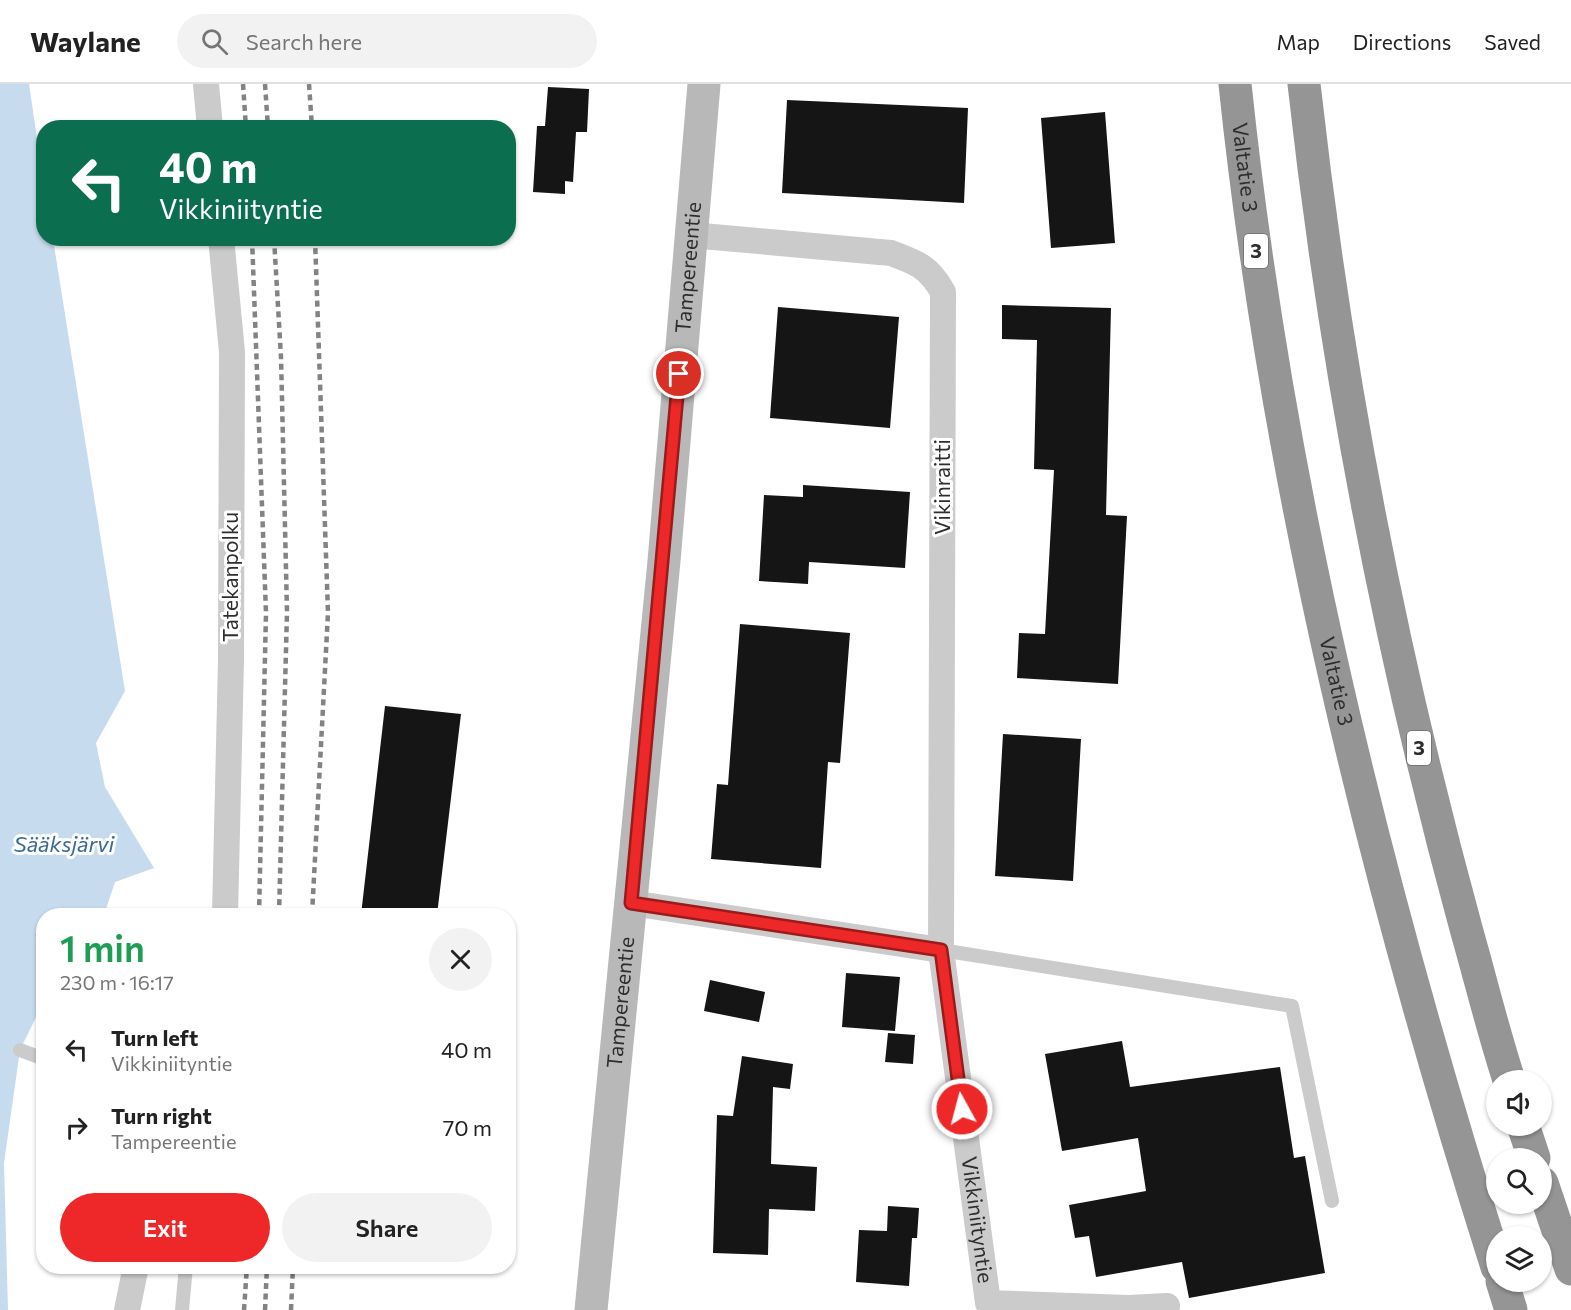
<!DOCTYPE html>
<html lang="en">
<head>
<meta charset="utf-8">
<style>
  body { margin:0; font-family:Commissioner,sans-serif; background:#f2f2f2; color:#222; height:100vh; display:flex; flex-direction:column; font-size:22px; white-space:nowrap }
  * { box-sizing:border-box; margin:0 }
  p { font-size:20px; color:#767676 }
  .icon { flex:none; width:33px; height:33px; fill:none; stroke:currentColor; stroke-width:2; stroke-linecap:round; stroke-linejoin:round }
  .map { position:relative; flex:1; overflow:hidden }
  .panel { position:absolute; left:36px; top:824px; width:480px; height:366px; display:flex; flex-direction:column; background:#fff; border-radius:24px; box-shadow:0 2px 4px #0004 }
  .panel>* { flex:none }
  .top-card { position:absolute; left:36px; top:36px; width:480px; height:126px; border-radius:24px; box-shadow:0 2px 4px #0004; background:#0b6e4f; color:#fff; overflow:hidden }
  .buttons { position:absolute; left:1486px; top:986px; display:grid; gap:12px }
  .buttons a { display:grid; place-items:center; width:66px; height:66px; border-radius:50%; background:#fff; box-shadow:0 2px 4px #0004; font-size:30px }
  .pin { position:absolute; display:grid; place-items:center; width:51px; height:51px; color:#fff; margin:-26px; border:3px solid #fff; border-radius:50%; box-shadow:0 2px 6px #0007 }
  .me { position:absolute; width:66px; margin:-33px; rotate:353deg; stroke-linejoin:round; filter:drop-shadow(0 0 4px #0008) }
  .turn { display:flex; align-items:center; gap:21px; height:126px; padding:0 24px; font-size:27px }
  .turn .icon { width:78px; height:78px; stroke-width:2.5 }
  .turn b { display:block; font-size:42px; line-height:51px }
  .round { display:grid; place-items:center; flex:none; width:63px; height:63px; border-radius:32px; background:#f2f2f2 }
  .summary { display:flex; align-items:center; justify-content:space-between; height:102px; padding:0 24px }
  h1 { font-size:36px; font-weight:600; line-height:45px; color:#1e9e55 }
  .primary-button { display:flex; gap:12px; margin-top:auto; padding:12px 24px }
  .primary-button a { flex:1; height:69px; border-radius:36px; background:#ee2828; color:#fff; font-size:24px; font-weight:600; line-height:69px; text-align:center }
  .primary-button a+a { background:#f2f2f2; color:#222 }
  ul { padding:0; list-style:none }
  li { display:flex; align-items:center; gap:18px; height:78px; padding:0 24px }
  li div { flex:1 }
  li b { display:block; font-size:22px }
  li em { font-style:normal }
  header { display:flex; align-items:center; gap:36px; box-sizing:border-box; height:84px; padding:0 30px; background:#fff; border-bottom:2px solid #e0e0e0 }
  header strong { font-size:28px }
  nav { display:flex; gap:33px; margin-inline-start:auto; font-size:21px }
  .search { width:420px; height:54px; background:#f2f2f2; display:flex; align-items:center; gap:15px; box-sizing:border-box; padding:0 21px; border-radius:33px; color:#767676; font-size:22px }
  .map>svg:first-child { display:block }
  .water { fill:#c6dbed }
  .building { fill:#151515 }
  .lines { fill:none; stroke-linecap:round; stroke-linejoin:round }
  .lane { stroke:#cbcbcb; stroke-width:14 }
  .street { stroke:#cbcbcb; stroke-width:26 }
  .secondary { stroke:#b8b8b8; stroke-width:33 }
  .highway { stroke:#959595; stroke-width:33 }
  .rail { stroke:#838383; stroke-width:4.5; stroke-dasharray:6 4.5; stroke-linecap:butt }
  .route-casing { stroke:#9b1a1a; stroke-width:15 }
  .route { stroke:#ee2828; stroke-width:10 }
  .labels { text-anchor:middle; stroke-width:6; stroke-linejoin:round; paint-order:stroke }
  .shield { fill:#fff; stroke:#6d6d6d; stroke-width:1.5 }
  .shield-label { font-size:20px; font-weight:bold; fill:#2e2e2e }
  .street-label { font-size:21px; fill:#2e2e2e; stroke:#fff }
  .water-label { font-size:22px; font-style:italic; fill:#386a94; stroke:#fff }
</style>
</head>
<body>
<header>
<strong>Waylane</strong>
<div class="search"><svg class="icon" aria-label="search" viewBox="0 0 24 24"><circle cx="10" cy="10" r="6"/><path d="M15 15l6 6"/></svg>Search here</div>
<nav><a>Map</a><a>Directions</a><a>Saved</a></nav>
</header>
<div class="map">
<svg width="1571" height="1226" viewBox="0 0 1571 1226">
  <rect width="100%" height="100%" fill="#fff"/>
  <path class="water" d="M 0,0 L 29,0 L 43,95 L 44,154 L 53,155 L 125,607 L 96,659 L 105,703 L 154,784 L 115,798 L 106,825 L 110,831 L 44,831 L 43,919 L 20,966 L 4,1079 L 8,1226 L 0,1226 Z"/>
  <path class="building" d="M 548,3 L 589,5 L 587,48 L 576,48 L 573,98 L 565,97 L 565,110 L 533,108 L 537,42 L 545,42 Z
    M 787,16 L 968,24 L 964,119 L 782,109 Z
    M 1105,28 L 1115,159 L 1051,164 L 1041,34 Z
    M 1002,221 L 1111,224 L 1106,431 L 1127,432 L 1118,600 L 1017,594 L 1019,549 L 1045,550 L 1054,386 L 1034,385 L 1037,256 L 1002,255 Z
    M 778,223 L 899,233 L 890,344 L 770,334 Z
    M 803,401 L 910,408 L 905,484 L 809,478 L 808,500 L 759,497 L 764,411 L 803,413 Z
    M 740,540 L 850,549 L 840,679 L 828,678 L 821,784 L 711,775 L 717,700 L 728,701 Z
    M 385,622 L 461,630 L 437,831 L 361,831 Z
    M 1003,650 L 1081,655 L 1073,797 L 995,792 Z
    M 846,889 L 900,893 L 895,947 L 842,943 Z
    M 710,896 L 765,908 L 759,938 L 704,927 Z
    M 888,949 L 915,951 L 913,980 L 885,978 Z
    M 1122,957 L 1130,1003 L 1280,983 L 1294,1074 L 1305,1072 L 1325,1189 L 1189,1214 L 1182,1178 L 1096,1193 L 1089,1152 L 1075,1154 L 1069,1121 L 1146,1107 L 1138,1054 L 1062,1067 L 1045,970 Z
    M 742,972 L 793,980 L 790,1005 L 773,1003 L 771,1080 L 817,1083 L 815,1127 L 769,1125 L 768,1171 L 713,1169 L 717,1031 L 733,1032 Z
    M 888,1122 L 919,1124 L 917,1154 L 912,1154 L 909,1202 L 856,1198 L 859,1146 L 887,1147 Z"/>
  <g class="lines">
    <path class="lane" d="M 941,866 L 1292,922 L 1332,1117
      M 20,966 L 44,975
      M 182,1226 L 186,1182"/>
    <g class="street">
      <path d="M 206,0 L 210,44"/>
      <path id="s1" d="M 691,151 L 891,169 C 918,179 929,183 943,208 L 941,866 L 988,1219 L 1128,1224 L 1167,1222"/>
      <path d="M 221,154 L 232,268 L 231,576 L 225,831"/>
      <path d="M 631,819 L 941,866"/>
      <path d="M 127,1226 L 136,1182"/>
    </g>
    <path class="secondary" id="s2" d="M 591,1226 L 664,477 L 704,0"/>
    <g class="highway">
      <path id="s3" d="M 1235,0 C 1277,402 1375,798 1497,1183"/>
      <path d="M 1304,0 C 1336,289 1390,568 1467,848 C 1481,897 1493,947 1509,996"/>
      <path d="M 1523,1041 L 1534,1074"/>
      <path d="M 1542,1099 L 1571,1185"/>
      <path d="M 1502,1197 L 1511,1226"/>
    </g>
    <path class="rail" d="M 243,0 L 246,44
      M 265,0 L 268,44
      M 309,0 L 312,44
      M 252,154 L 266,529 L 259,831
      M 274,154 L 281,273 L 287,528 L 279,831
      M 312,831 L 328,529 L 315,154
      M 244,1226 L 247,1182
      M 265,1226 L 267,1182
      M 291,1226 L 293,1182"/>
  </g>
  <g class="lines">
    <defs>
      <path id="route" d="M 679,290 L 631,819 L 941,866 L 962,1025"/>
    </defs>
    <use href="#route" class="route-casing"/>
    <use href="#route" class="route"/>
  </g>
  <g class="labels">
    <g class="shield">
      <rect x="1244" y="150" width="24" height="34" rx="4.5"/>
      <rect x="1407" y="647" width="24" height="34" rx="4.5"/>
    </g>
    <g class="shield-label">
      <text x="1256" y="174">3</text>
      <text x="1419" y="671">3</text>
    </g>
    <g class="street-label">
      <text dy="7" stroke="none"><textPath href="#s3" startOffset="84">Valtatie 3</textPath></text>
      <text dy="7" stroke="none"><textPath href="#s2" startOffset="1047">Tampereentie</textPath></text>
      <text transform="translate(943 403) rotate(-90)" y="7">Vikinraitti</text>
      <text transform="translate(231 493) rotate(-90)" y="7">Tatekanpolku</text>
      <text dy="7" stroke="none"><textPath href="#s3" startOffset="606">Valtatie 3</textPath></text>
      <text dy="7" stroke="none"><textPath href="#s2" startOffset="309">Tampereentie</textPath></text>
      <text dy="7" stroke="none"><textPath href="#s1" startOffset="1198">Vikkiniityntie</textPath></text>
    </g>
    <g class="water-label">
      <text x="64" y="768">Sääksjärvi</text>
    </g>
  </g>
</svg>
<div class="buttons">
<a><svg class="icon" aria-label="sound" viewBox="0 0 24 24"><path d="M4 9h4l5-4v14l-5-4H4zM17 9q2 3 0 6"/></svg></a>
<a><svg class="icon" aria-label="search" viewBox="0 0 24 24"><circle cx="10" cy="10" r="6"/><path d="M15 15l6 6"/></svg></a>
<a><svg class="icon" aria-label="layers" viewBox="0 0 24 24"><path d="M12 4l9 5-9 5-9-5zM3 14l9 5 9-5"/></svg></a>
</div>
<div class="pin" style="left:679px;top:290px;background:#d93025"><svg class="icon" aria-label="arrive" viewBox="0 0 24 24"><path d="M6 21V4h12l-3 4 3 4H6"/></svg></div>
<svg class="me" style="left:962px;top:1025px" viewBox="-20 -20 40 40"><circle r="17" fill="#ee2828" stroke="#fff" stroke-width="3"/><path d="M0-11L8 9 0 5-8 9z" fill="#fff"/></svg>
<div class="top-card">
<div class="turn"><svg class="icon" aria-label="left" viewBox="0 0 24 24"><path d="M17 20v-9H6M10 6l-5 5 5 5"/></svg><div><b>40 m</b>Vikkiniityntie</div></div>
</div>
<section class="panel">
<div class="summary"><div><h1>1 min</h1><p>230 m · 16:17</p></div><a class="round"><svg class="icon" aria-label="close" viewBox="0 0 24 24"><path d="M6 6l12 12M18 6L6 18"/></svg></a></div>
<ul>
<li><svg class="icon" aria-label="left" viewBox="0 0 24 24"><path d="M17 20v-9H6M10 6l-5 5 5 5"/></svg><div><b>Turn left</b><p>Vikkiniityntie</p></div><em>40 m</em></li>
<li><svg class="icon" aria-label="right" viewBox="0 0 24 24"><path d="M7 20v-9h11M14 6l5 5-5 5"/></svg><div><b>Turn right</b><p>Tampereentie</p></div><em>70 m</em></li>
</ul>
<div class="primary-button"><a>Exit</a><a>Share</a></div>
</section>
</div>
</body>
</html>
